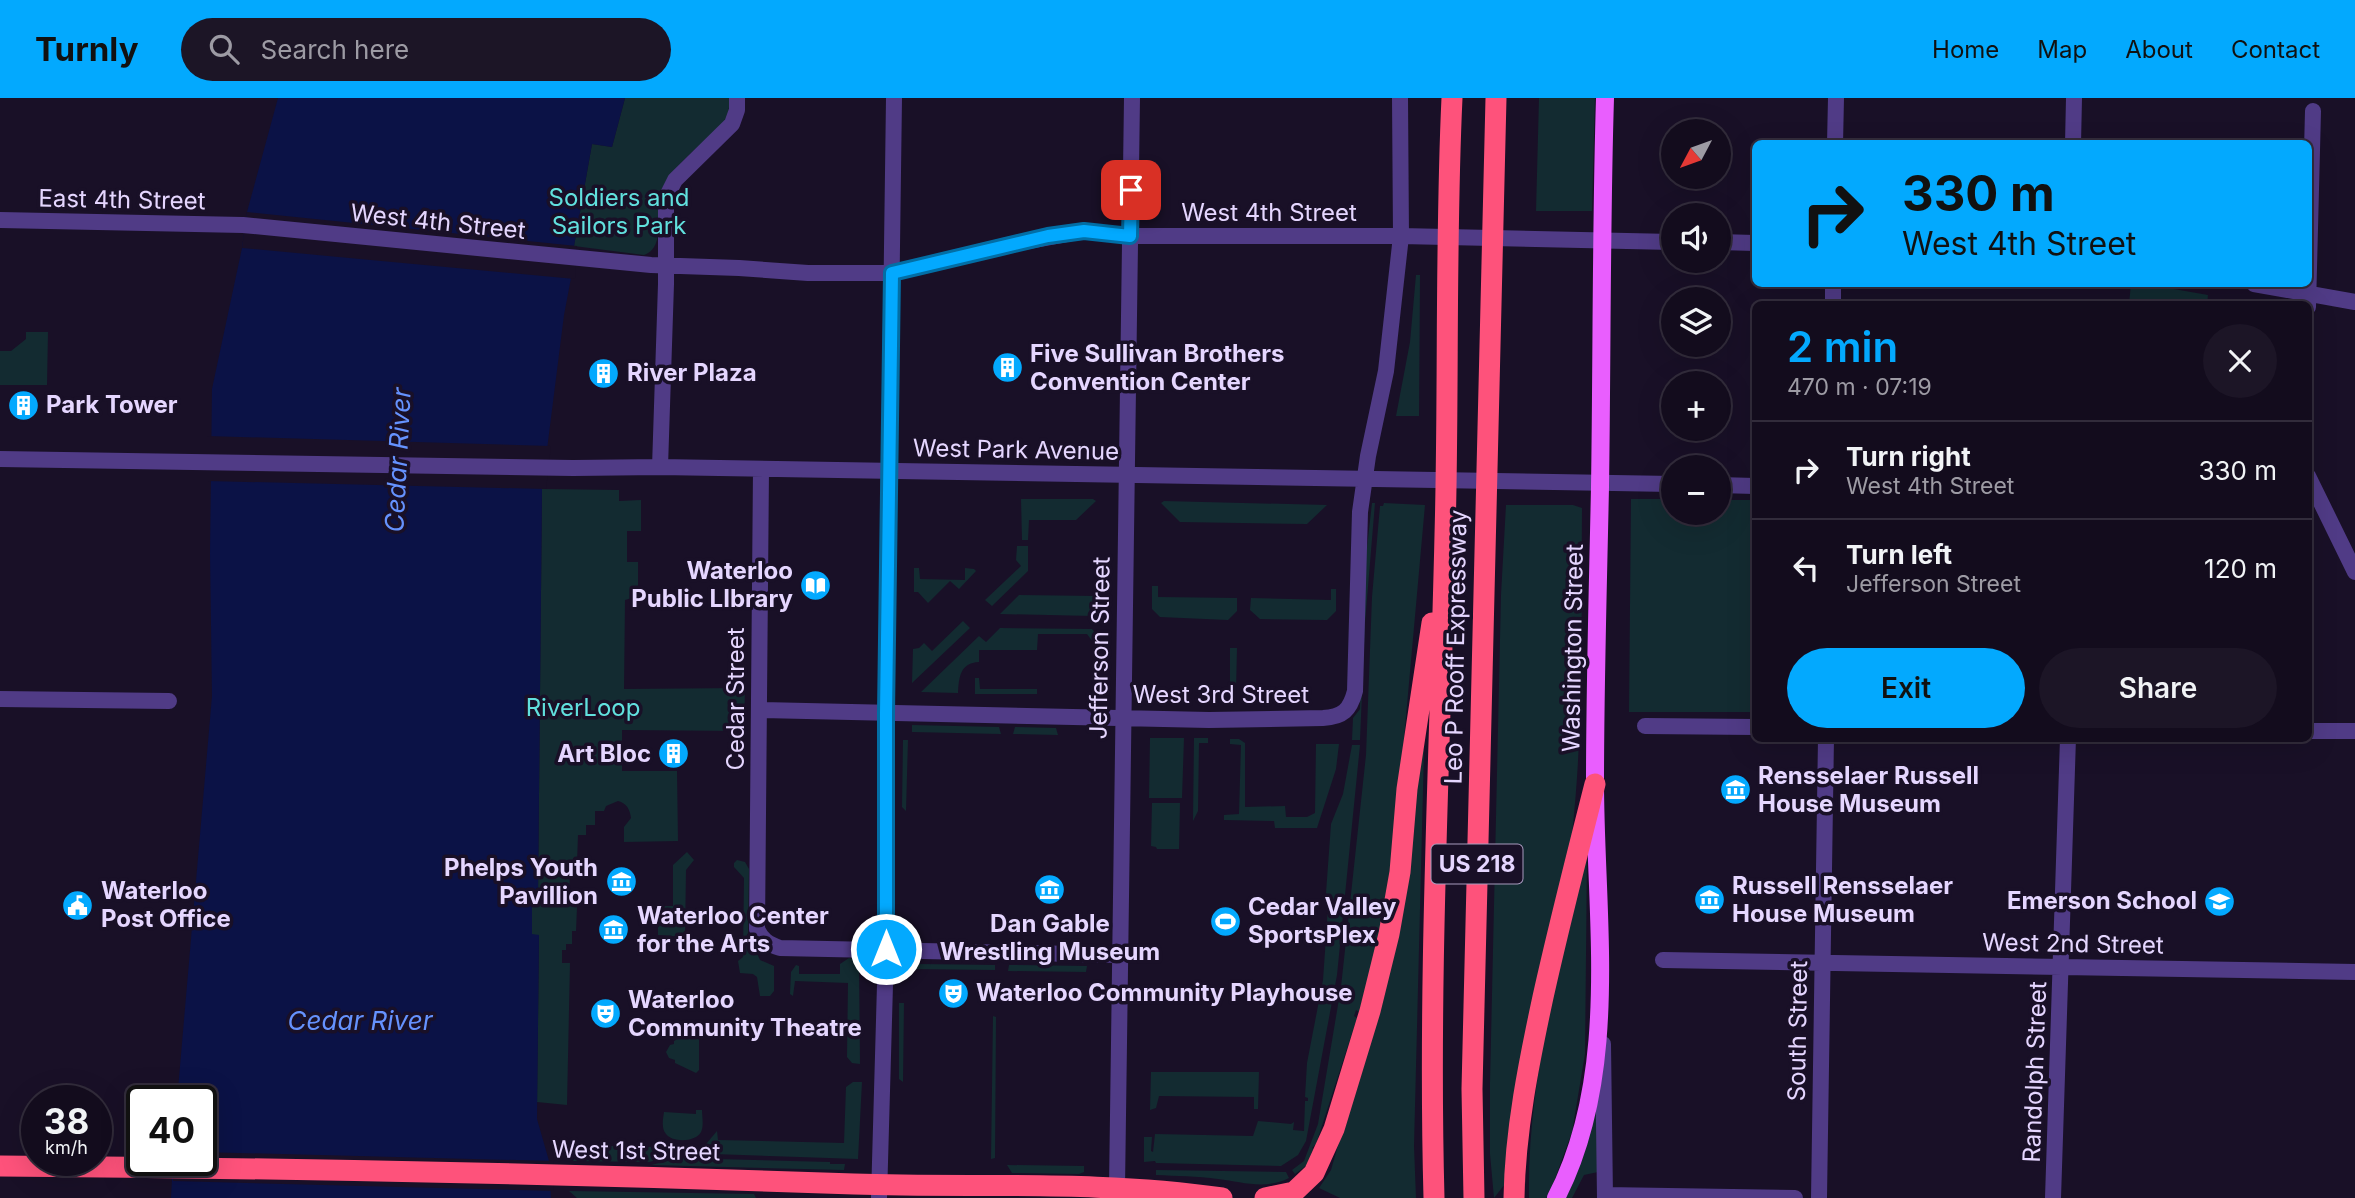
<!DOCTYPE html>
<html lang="en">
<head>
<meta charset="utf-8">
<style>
  body { margin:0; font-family:Inter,sans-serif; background:#1c1526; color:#f1f3f6; height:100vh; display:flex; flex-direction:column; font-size:26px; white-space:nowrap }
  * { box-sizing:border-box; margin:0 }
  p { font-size:23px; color:#9d9ba4 }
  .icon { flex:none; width:38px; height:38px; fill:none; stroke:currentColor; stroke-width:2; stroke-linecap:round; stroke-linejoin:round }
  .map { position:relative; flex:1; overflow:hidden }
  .panel { position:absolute; left:1752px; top:203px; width:560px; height:441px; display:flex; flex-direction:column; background:#130c1d; border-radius:10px; box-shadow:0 7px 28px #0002,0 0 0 2px #322c3b }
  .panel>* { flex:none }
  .top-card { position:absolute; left:1752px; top:42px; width:560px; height:147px; border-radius:10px; box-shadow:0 7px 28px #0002,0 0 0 2px #322c3b; background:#03a9fe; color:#111; overflow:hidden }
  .needle { width:46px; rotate:229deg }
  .buttons { position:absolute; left:1661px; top:21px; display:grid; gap:14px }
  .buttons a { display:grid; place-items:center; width:70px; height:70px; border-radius:50%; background:#130c1d; box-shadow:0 7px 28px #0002,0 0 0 2px #322c3b; font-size:35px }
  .speed { position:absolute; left:21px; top:987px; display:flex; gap:14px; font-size:35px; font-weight:700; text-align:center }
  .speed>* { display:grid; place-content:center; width:91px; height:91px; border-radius:50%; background:#130c1d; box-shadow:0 7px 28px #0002,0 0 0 2px #322c3b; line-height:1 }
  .speed small { font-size:18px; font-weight:400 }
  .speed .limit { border:4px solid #111; border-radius:10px; background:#fff; color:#111 }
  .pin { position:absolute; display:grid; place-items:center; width:60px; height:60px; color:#fff; margin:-30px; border-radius:14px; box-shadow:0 4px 10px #0006 }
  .me { position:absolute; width:77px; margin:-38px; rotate:0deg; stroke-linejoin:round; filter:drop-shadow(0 0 5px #0008) }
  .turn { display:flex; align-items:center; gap:24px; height:147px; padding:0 35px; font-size:32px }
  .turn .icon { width:91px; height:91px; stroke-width:2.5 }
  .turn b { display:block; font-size:49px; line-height:60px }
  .round { display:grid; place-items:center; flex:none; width:74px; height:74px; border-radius:37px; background:#1c1526 }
  .headline { display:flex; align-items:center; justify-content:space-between; height:119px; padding:0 35px }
  h1 { font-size:42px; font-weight:600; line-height:52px; color:#03a9fe }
  .action { display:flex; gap:14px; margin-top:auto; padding:14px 35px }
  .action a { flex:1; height:80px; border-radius:42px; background:#03a9fe; color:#111; font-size:28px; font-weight:600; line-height:80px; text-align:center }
  .action a+a { background:#1c1526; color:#f1f3f6 }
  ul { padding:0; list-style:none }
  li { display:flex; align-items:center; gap:21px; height:98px; padding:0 35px; border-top:2px solid #322c3b }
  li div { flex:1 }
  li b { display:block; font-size:26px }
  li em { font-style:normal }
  header { display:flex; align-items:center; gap:42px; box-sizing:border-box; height:98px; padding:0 35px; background:#03a9fe; color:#111 }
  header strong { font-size:33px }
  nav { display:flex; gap:38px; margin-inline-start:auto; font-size:24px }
  .search { width:490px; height:63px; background:#1c1526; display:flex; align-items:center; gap:18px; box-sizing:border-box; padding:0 24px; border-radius:38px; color:#9d9ba4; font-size:26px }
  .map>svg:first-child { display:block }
  .green { fill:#132b31 }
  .water { fill:#0b1246 }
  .pier { fill:#191027 }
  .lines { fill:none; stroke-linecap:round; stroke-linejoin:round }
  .minor { stroke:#503b86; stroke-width:16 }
  .major { stroke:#e95efe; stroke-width:18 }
  .highway { stroke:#fe527b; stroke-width:21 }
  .route-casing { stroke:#026ea5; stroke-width:18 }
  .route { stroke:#03a9fe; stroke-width:12 }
  .labels { text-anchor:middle; stroke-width:7; stroke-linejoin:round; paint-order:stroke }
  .shield { fill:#191027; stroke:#a89bbe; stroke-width:2 }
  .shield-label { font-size:23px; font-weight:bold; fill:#e5d6ff }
  .park-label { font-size:24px; fill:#61e0de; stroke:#191027 }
  .street-label { font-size:24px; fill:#e5d6ff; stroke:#191027 }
  .poi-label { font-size:24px; font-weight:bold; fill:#e5d6ff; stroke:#191027; text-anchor:start }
  .water-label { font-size:26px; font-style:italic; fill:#6592fe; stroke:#191027 }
</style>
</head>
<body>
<header>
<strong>Turnly</strong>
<div class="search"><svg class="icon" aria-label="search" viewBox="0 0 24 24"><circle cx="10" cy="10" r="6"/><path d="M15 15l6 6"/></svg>Search here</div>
<nav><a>Home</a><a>Map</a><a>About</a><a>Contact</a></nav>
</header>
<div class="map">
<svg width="2355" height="1100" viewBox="0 0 2355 1100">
  <rect width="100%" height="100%" fill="#191027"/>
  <path class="green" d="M 625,0 L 730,0 L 728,18 L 723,26 C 705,43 669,71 661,94 C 654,113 667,149 644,157 L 574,148 L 592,46 L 612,49 Z
    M 1539,0 L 1595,0 L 1592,113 L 1536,113 Z
    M 1416,177 L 1420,177 L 1419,318 L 1396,318 L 1410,244 Z
    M 2131,186 L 2145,186 L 2208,197 L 2207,206 L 2129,206 Z
    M 26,234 L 48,234 L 47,287 L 0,287 L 0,253 L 11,253 L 26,241 Z
    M 542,391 L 619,392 L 619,403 L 641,402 L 641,433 L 627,433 L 627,464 L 638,464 L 638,498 L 625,502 L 624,591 L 745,590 L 744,633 L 622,632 L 622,673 L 677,673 L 678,743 L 624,744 L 624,729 L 631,720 C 630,712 627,705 618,703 L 606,708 L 604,713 L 595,713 L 595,727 L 586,727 L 586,737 L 578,737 L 577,765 L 570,766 L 569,808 L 577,809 L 576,833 L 572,833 L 572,846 L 566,846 L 566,852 L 562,852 L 562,865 L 570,865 L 567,1007 L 537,1004 L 539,838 L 532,837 L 532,798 L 538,797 Z
    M 1021,401 L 1093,401 L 1096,403 L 1076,422 L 1029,422 L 1028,442 L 1022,442 Z
    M 1631,401 L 1673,401 L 1673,415 L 1718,415 L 1719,402 L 1755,402 L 1755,614 L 1629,614 Z
    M 1164,403 L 1327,407 L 1307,426 L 1180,424 L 1161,405 Z
    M 1372,405 L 1375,405 L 1365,525 L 1360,642 L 1352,642 L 1353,620 L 1360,611 L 1364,476 Z
    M 1384,405 L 1425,407 L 1392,774 L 1381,837 L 1359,914 L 1356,912 L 1354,918 L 1357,920 L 1316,1046 L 1312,1050 L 1313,1051 L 1307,1067 L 1295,1076 L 1292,1072 L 1304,1063 L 1318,1026 L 1341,889 L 1366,657 L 1372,499 L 1380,408 L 1383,408 Z
    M 1506,407 L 1573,407 L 1582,410 C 1581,519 1584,628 1572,736 L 1505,1086 L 1494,1100 L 1490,1056 L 1490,985 L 1501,497 Z
    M 1017,448 L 1028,448 L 1028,473 L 992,508 L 985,502 L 1021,468 L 1016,462 Z
    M 914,470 L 919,470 L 920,481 L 965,482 L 965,470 L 974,471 L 976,473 L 959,491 L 950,483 L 928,505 L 918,494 L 914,494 Z
    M 1097,487 L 1102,487 L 1102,510 L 1093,518 L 1000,516 L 1019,497 L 1096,498 Z
    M 1152,488 L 1158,488 L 1158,499 L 1237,500 L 1237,513 L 1228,522 L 1160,519 L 1152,511 Z
    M 1331,491 L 1336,491 L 1336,513 L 1327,522 L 1260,521 L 1250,512 L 1251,500 L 1331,502 Z
    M 963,523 L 970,530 L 912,585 L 913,551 L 919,550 L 924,545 L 932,553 Z
    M 1000,530 L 1092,531 L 1101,542 L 1101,548 L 1096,548 L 1087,536 L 1038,536 L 1037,552 L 979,552 L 979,564 C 960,565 959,579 958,595 L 921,594 L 979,538 L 986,544 Z
    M 1230,550 L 1237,550 L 1236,593 L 1230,599 L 1219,599 L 1219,595 L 1230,595 Z
    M 975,580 L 979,580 L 980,591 L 1037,591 L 1037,596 L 975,596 Z
    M 912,627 L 999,629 L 1001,636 L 912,634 Z
    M 1015,629 L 1056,630 L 1058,637 L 1013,636 Z
    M 1150,640 L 1184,640 L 1182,700 L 1149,700 Z
    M 1194,640 L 1208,640 L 1208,645 L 1199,645 L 1198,713 L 1193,723 Z
    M 1230,641 L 1239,641 L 1245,645 L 1245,709 L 1285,708 L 1286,719 L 1307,719 L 1315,715 L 1316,646 L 1339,646 L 1336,671 L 1317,730 L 1275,730 L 1274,723 L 1224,722 L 1224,717 L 1239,716 L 1241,647 L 1230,646 Z
    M 903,642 L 908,642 L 906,713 L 902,709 Z
    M 1352,647 L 1360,647 L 1337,877 L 1306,1043 L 1298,1057 L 1281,1068 L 1156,1065 L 1155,1063 L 1144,1064 L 1144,1039 L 1152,1039 L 1151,1053 L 1153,1054 L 1155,1036 L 1253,1038 L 1258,1023 L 1291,1026 L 1294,1024 L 1293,1032 L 1304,1033 L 1305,1003 L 1308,1003 L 1308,1000 L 1305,999 L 1307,965 L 1323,882 L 1327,825 L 1328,799 L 1326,795 L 1331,726 L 1343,696 Z
    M 1419,652 L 1424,652 L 1414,1048 L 1416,1100 L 1340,1100 L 1319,1090 L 1331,1072 L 1341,1037 Z
    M 1152,705 L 1180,705 L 1179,751 L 1157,751 L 1156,749 L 1151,748 Z
    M 687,754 L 694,762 L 686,772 L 685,839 L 658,837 L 658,819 L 653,818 L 654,808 L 673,808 L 673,767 Z
    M 1584,759 L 1587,759 L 1585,956 L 1572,1034 L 1548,1100 L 1529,1100 C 1527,984 1559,871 1584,759 Z
    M 737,762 L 745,764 L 749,771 L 748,836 L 760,862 L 774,868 L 774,893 L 770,898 L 760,898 L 757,879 L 753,876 L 740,875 L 738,863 L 743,859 L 744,780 L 734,769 L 734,765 Z
    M 910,859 L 917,866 L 995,867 L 995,872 L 910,871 Z
    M 849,860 L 859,861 L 860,966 L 852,965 L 847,959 L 848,885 L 795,883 L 793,898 L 790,896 L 791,874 L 796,867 L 799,868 L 799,876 L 840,876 L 840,866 Z
    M 1009,867 L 1087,868 L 1086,874 L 1008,873 Z
    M 899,905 L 904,905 L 903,984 L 899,981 Z
    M 993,918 L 996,919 L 995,1060 L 991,1061 Z
    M 695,932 L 699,934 L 699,972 L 696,975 L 675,965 L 675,962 L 669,960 L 666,954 L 670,947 L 674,946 L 674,943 Z
    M 1151,974 L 1259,974 L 1258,1011 L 1254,1011 L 1254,999 L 1159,998 L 1156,1010 L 1150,1012 Z
    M 853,984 L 862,984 L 858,1061 L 684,1055 L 649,1064 L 573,1063 L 577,1057 L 570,1047 L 696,1050 L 706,1046 L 717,1033 L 718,1042 L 844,1045 L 846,989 Z
    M 1597,999 L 1598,1074 L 1584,1077 L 1572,1100 L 1566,1100 L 1579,1069 Z
    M 696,1012 L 702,1012 C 702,1018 704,1028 701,1034 C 696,1044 673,1045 666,1036 C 661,1030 663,1021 664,1014 L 696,1016 Z
    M 680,1060 L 830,1064 L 830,1066 L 845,1066 L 844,1072 L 651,1067 Z
    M 1007,1067 L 1084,1068 L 1084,1074 L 1079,1076 L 1012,1075 Z
    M 1156,1072 L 1286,1074 L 1289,1080 C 1266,1092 1242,1084 1218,1081 C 1197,1078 1177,1078 1156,1077 Z
    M 569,1093 L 754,1096 L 756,1100 L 577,1100 Z"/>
  <path class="water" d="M 278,0 L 625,0 L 612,49 L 592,46 L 574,148 L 571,180 L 564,217 L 542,391 L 538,798 L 532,799 L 532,836 L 539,837 L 537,1021 L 549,1063 L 551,1100 L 171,1100 L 173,1062 L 201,1062 L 201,1003 L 177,1003 L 212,598 L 210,456 L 212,291 L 242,150 L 247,114 Z"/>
  <path class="pier" d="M 247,114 L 577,148 L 575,181 L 242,150 Z
    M 207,338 L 551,348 L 546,391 L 207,383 Z
    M 201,1054 L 553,1063 L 554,1093 L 173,1083 L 173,1062 L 201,1062 Z"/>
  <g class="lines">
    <path class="minor" d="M 1835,46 L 1836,0
      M 2073,46 L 2074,0
      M 0,122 L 243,127 L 651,167 L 739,170 L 808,175 L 892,175 L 1012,146 L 1084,133 L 1130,138 L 1401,138 L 1673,144
      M 1718,144 L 1755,145
      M 2254,186 L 2355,204
      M 1833,206 L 1833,186
      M 2308,209 L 2313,13
      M 0,361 L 573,370 L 660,369 L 1673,386
      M 660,369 L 666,186 L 666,100 L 675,82 L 732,26 L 737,12 L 737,0
      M 761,371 L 757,831 C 762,842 768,846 780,850 L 1121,857
      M 2308,378 L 2355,474
      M 1718,387 L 1755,388
      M 0,601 L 169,603
      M 759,612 L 1209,622 L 1323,620 C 1343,619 1350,612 1355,593 L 1360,414 L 1368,358 L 1386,273 L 1401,138 L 1400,0
      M 1645,628 L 1755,629
      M 2308,633 L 2355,633
      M 1663,862 L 2355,874
      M 1603,946 L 1605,1100
      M 1117,1090 L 1132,0
      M 1605,1097 L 1795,1100
      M 879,1100 L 886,851 L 886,597 L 894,0
      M 1819,1100 L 1826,640
      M 2053,1100 L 2068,640"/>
    <path class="major" d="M 1556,1100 C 1621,974 1595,820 1595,684 C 1595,586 1598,487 1600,389 C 1602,259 1601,130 1605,0"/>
    <path class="highway" d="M 0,1068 C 285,1070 569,1076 854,1086 C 976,1090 1101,1082 1222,1100
      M 1265,1100 L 1294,1094 L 1314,1075 L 1334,1031 L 1370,913 L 1389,836 L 1400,774 L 1407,691 L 1432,525
      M 1434,1100 C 1428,879 1440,658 1445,437 C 1449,291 1445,146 1452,0
      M 1474,1100 L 1472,991 L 1496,0
      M 1514,1100 C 1515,1033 1529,964 1543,899 C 1559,827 1577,757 1595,686"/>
  </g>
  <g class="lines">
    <defs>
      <path id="route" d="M 886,851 L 886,615 L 892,175 L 1048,138 L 1084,133 L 1130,138 L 1131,92"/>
    </defs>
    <use href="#route" class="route-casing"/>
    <use href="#route" class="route"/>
  </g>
  <defs>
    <symbol id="building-disc" viewBox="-11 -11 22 22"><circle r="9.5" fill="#03a9fe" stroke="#191027"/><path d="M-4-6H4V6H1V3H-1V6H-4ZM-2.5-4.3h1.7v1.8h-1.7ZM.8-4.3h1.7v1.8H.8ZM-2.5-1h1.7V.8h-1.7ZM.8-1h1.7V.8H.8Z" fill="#fff"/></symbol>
    <symbol id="library-disc" viewBox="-11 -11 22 22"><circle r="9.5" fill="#03a9fe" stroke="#191027"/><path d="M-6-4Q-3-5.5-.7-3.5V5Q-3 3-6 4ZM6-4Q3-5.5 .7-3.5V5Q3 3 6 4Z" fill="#fff"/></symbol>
    <symbol id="museum-disc" viewBox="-11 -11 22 22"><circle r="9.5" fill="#03a9fe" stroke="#191027"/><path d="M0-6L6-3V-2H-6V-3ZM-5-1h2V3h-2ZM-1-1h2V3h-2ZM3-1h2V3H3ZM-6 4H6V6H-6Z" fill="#fff"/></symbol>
    <symbol id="school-disc" viewBox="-11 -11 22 22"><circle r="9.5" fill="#03a9fe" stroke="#191027"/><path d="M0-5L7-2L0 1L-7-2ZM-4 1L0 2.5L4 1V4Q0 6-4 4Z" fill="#fff"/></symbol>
    <symbol id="civic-disc" viewBox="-11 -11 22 22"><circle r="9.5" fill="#03a9fe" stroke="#191027"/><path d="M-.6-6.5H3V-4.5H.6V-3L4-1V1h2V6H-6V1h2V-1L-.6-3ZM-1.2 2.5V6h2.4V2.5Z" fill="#fff"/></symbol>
    <symbol id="stadium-disc" viewBox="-11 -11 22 22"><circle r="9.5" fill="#03a9fe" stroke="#191027"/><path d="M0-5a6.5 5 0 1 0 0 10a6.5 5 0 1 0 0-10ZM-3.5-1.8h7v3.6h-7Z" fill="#fff"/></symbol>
    <symbol id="theatre-disc" viewBox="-11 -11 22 22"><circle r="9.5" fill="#03a9fe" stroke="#191027"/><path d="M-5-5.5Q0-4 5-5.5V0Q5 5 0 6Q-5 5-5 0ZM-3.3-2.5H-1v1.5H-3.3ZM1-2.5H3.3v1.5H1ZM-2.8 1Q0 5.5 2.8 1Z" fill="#fff"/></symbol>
  </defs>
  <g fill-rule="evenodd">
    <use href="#building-disc" x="990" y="252" width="35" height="35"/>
    <use href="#building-disc" x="586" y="258" width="35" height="35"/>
    <use href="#building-disc" x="6" y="290" width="35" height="35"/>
    <use href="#library-disc" x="798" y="470" width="35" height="35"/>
    <use href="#building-disc" x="656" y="638" width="35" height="35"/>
    <use href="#museum-disc" x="1718" y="674" width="35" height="35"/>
    <use href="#museum-disc" x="604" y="766" width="35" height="35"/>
    <use href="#museum-disc" x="1032" y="774" width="35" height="35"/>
    <use href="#museum-disc" x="1692" y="784" width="35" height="35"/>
    <use href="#school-disc" x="2202" y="786" width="35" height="35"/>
    <use href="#civic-disc" x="60" y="790" width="35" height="35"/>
    <use href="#stadium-disc" x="1208" y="806" width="35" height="35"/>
    <use href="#museum-disc" x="596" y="814" width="35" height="35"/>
    <use href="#theatre-disc" x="936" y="878" width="35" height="35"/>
    <use href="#theatre-disc" x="588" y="898" width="35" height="35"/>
  </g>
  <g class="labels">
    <rect class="shield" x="1431.5" y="746.5" width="91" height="39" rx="5"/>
    <g class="shield-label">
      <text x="1477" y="774">US 218</text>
    </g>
    <g class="park-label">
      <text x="619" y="108">Soldiers and<tspan x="619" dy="28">Sailors Park</tspan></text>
      <text x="583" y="618">RiverLoop</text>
    </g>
    <g class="street-label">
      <text transform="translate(122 102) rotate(1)" y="8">East 4th Street</text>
      <text x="1269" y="123">West 4th Street</text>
      <text transform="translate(438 124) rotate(6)" y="8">West 4th Street</text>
      <text transform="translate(1016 352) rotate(1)" y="8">West Park Avenue</text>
      <text transform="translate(1456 549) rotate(-89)" y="8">Leo P Rooff Expressway</text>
      <text transform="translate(1100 550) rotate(-89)" y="8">Jefferson Street</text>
      <text transform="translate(1573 550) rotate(-89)" y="8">Washington Street</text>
      <text x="1221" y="605">West 3rd Street</text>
      <text transform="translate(736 601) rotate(-90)" y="8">Cedar Street</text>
      <text transform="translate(2073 846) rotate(1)" y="8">West 2nd Street</text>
      <text transform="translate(1798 933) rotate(-89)" y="8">South Street</text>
      <text transform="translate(2035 974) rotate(-88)" y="8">Randolph Street</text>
      <text transform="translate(636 1053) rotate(1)" y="8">West 1st Street</text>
    </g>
    <g class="poi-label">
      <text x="1030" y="264">Five Sullivan Brothers<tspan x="1030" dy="28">Convention Center</tspan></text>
      <text x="627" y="283">River Plaza</text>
      <text x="46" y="315">Park Tower</text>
      <text x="793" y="481" text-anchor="end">Waterloo<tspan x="793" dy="28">Public LIbrary</tspan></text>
      <text x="651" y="664" text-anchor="end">Art Bloc</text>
      <text x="1758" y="686">Rensselaer Russell<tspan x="1758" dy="28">House Museum</tspan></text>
      <text x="598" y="778" text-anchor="end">Phelps Youth<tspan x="598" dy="28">Pavillion</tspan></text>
      <text x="1732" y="796">Russell Rensselaer<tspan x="1732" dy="28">House Museum</tspan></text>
      <text x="101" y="801">Waterloo<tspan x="101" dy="28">Post Office</tspan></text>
      <text x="2197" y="811" text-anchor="end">Emerson School</text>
      <text x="1248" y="817">Cedar Valley<tspan x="1248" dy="28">SportsPlex</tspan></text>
      <text x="637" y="826">Waterloo Center<tspan x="637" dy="28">for the Arts</tspan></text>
      <text x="1050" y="834" text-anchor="middle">Dan Gable<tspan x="1050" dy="28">Wrestling Museum</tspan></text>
      <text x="976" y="903">Waterloo Community Playhouse</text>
      <text x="628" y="910">Waterloo<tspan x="628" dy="28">Community Theatre</tspan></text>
    </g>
    <g class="water-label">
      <text transform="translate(398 362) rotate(-87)" y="9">Cedar River</text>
      <text x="360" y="932">Cedar River</text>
    </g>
  </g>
</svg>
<div class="buttons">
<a><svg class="needle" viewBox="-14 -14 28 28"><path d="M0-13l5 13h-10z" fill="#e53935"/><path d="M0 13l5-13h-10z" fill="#9d9ba4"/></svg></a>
<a><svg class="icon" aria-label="sound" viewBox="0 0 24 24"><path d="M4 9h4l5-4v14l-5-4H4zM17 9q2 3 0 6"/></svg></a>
<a><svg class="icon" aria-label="layers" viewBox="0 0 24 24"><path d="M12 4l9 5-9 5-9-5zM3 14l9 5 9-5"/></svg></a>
<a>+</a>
<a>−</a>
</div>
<div class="speed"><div>38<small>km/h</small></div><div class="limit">40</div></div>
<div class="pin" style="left:1131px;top:92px;background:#d93025"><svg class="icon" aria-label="arrive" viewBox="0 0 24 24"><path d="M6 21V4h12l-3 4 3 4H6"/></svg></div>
<svg class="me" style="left:886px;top:851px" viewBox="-20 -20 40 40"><circle r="17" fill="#03a9fe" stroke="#fff" stroke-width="3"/><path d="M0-11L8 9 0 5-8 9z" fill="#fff"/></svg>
<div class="top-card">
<div class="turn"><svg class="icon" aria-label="right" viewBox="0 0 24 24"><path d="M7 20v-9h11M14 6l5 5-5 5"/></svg><div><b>330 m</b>West 4th Street</div></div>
</div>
<section class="panel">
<div class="headline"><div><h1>2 min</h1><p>470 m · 07:19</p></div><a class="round"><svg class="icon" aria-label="close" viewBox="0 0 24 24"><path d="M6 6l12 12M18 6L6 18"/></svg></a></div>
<ul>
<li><svg class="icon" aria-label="right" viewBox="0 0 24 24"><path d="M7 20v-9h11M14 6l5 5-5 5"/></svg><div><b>Turn right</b><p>West 4th Street</p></div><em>330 m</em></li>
<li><svg class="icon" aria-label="left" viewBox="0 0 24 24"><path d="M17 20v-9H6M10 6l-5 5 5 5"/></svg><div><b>Turn left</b><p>Jefferson Street</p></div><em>120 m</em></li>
</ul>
<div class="action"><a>Exit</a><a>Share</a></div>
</section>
</div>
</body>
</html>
